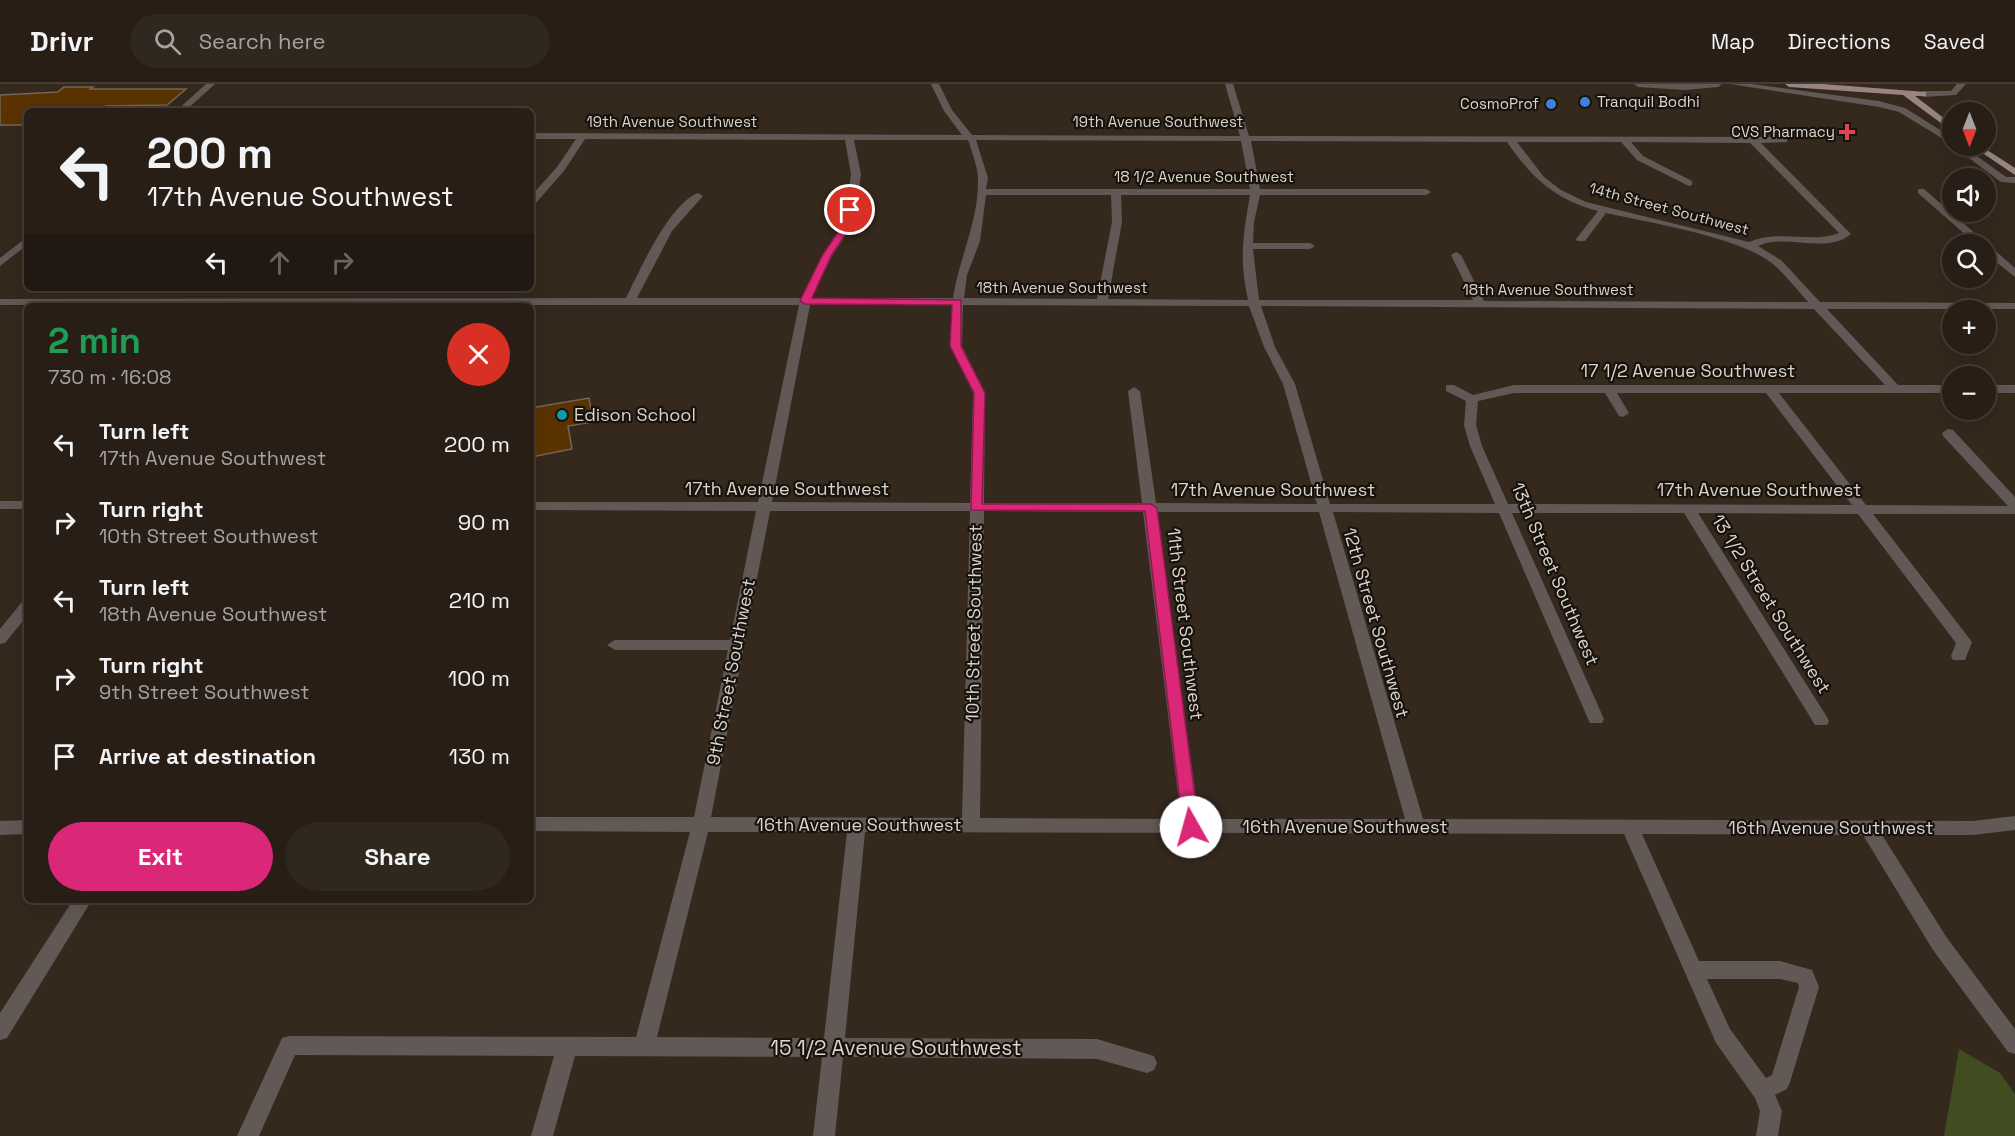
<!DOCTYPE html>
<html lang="en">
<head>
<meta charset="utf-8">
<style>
  body { margin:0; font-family:"Space Grotesk",sans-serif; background:#30271f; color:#f1f3f6; height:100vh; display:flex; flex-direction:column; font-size:22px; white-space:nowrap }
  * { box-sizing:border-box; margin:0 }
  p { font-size:20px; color:#a5a2a1 }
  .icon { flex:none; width:33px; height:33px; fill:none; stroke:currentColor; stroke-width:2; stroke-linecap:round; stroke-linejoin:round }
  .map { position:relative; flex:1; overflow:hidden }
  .panel { position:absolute; left:24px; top:219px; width:510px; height:600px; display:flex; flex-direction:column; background:#281e16; border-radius:9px; box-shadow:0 6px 24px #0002,0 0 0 2px #443c35 }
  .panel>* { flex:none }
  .banner { position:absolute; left:24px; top:24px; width:510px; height:183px; border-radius:9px; box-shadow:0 6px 24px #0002,0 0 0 2px #443c35; background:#281e16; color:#f1f3f6; overflow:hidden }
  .needle { width:39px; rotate:180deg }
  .buttons { position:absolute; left:1942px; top:18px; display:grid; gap:12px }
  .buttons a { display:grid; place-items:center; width:54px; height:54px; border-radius:50%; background:#281e16; box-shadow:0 6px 24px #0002,0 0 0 2px #443c35; font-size:30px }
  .pin { position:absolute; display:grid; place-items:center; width:51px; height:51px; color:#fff; margin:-26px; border:3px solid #fff; border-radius:50%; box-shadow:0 2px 6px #0007 }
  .me { position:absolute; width:66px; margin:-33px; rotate:353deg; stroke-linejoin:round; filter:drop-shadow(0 0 4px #0008) }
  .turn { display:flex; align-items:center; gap:21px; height:126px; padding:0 24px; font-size:27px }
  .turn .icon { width:78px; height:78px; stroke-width:2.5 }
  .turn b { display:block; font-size:42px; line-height:51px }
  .lanes { display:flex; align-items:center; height:57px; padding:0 24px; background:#0003; justify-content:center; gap:30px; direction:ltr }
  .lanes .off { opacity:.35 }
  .round { display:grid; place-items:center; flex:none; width:63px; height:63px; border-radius:32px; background:#30271f }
  .overview { display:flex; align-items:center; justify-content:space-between; height:102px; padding:0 24px }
  h1 { font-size:36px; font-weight:800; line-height:45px; color:#1e9e55 }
  .action { display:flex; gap:12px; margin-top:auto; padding:12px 24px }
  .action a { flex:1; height:69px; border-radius:36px; background:#db2777; color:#fff; font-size:24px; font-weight:800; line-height:69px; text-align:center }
  .action a+a { background:#30271f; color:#f1f3f6 }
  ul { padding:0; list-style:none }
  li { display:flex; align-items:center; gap:18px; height:78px; padding:0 24px }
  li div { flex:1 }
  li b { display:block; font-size:22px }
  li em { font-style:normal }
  header { display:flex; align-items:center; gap:36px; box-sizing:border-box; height:84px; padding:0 30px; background:#281e16; border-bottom:2px solid #443c35 }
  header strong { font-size:28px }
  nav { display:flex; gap:33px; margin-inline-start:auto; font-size:21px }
  .search { width:420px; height:54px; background:#30271f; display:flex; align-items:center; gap:15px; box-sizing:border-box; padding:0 21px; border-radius:33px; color:#a5a2a1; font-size:22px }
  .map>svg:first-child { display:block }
  .green { fill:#414c20 }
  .building { fill:#5a3300; stroke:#736558; stroke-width:1.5 }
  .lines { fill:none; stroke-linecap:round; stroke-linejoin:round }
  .minor { fill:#625957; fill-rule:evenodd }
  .major { fill:#988582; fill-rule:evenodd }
  .route { fill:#db2777; stroke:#8e194d; stroke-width:1.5 }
  .shop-dot { fill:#3f7fe0; stroke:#18120d; stroke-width:2 }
  .health-dot { fill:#e0444e; stroke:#18120d; stroke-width:2 }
  .culture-dot { fill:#0f9aa8; stroke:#18120d; stroke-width:2 }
  .labels { text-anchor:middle; stroke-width:4.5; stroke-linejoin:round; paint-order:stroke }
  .far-poi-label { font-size:15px; fill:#dcd4cc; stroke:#18120d; text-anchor:end }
  .far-street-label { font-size:15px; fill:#dcd4cc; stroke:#18120d }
  .street-label { font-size:18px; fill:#dcd4cc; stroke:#18120d }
  .poi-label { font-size:18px; fill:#dcd4cc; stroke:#18120d; text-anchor:start }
  .near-street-label { font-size:21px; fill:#dcd4cc; stroke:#18120d }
</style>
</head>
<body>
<header>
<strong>Drivr</strong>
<div class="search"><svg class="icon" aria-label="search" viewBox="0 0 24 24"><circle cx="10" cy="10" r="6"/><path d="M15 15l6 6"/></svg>Search here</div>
<nav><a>Map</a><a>Directions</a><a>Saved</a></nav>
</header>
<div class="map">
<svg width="2015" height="1052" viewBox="0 0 2015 1052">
  <rect width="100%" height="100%" fill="#35281d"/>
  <path class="green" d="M 1959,965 L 2000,989 L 2015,1010 L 2015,1052 L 1944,1052 Z"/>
  <path class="building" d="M 64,3 L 93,3 L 90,5 L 186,5 L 167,21 L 106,22 L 99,27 L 27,27 L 27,41 L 0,41 L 0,11 L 58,8 Z
    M 589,314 L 593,338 L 568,342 L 572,365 L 531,373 L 531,324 Z"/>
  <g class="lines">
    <path class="minor" d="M 206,0 L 215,0 L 185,27 L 176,27 Z
      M 931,0 L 939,0 L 952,26 L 972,51 L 1240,52 L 1225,0 L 1233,0 L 1249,52 L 1784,53 L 1787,54 L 1787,58 L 1761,59 L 1851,150 C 1826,171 1786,149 1758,162 L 1781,176 L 1820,218 L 2015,219 L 2015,225 L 1827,225 L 1898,301 L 1953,301 L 1953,309 L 1779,309 L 1866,421 L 2008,422 L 1943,352 L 1942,349 L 1948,345 L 1953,346 L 2015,413 L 2015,430 L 1873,430 L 1969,554 L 1972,558 L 1965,576 L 1953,576 L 1951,572 L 1956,559 L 1858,430 L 1698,429 L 1827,633 L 1829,637 L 1827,641 L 1815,641 L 1684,429 L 1512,429 L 1604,635 L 1602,639 L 1590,639 L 1588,635 L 1499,429 L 1333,428 L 1423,735 L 1973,737 L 2015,732 L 2015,746 L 1973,751 L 1882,751 L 1947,854 L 2015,945 L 2015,970 L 2008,968 L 1933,866 L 1863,751 L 1642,750 L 1699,877 L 1780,877 L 1812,886 L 1819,903 L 1790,998 L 1787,1005 L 1775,1011 L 1782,1027 L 1778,1052 L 1756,1052 L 1760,1027 L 1755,1014 L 1716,959 L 1624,750 L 865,748 L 845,954 L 1097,955 L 1154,972 L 1157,979 L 1154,986 L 1147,989 L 1097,975 L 843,973 L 835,1052 L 813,1052 L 822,973 L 575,972 L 553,1052 L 531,1052 L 554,972 L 295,971 L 259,1052 L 237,1052 L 282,954 L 289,952 L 636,953 L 690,748 L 531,747 L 531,733 L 694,733 L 728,566 L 615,566 L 607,561 L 615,556 L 730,556 L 756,427 L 531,426 L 531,418 L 758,418 L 799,221 L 0,221 L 0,215 L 626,214 C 640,186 669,120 698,109 L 703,112 L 672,147 L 637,214 L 801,214 L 822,172 L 844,139 L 851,90 L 845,56 L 585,55 L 564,87 L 535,120 L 531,121 L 531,112 L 557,83 L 576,55 L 531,55 L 531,49 L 962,51 L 944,27 ZM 854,56 L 967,56 L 969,58 C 972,70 978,83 978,95 C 979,137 959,174 953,214 L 812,214 L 832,172 L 854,139 L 861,90 ZM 976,56 L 1241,57 L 1250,105 L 986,105 L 988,94 ZM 1251,57 L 1507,58 C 1531,93 1555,116 1598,127 L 1576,155 L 1577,157 L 1585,157 L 1606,129 C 1651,139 1740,153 1773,180 C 1786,191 1797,206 1808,218 L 1484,217 L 1461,171 L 1456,168 L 1451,171 L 1473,216 L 1259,216 L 1253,165 L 1310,165 L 1315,162 L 1310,159 L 1253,159 L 1254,138 L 1260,111 L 1426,111 L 1431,108 L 1426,105 L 1260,105 ZM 1517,58 L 1621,58 L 1637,76 L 1689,102 L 1692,101 L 1692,97 L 1643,72 L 1631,58 L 1750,59 L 1839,149 C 1810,160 1779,145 1749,158 L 1586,118 L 1561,106 L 1544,93 ZM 986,111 L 1111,111 L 1112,138 L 1097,215 L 964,214 L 967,191 L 980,157 ZM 1121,111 L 1250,111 C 1243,151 1239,175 1248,216 L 1108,215 L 1122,138 ZM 810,221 L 952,221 L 950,262 L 973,309 L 970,419 L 772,418 ZM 963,221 L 1249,222 L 1264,263 L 1283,300 L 1317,420 L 1156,419 L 1140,307 L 1134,303 L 1128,307 L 1142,419 L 984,419 L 985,309 L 962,262 ZM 1261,222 L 1814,225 L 1885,301 L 1514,301 L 1473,311 L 1454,301 L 1446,301 L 1446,307 L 1466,317 L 1464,341 L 1470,362 L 1495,420 L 1330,420 L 1295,300 L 1275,263 ZM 1514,309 L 1605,309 L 1619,332 L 1623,333 L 1629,329 L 1617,309 L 1766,309 L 1852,421 L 1508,420 L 1482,362 L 1476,341 L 1478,317 ZM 770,427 L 970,427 L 962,734 L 711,733 ZM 984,427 L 1143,428 L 1181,735 L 980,734 ZM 1157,428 L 1319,428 L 1405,735 L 1199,735 ZM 708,748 L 847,748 L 824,954 L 657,953 ZM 1707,895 L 1780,895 L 1798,899 L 1799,903 L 1772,991 L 1766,994 L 1730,945 Z
      M 1634,0 L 1722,0 L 1718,3 L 1685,6 L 1638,3 Z
      M 1730,0 L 1752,0 L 1879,17 L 1905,24 L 1953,54 L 1953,61 L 1899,28 L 1879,23 Z
      M 1957,0 L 1966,0 L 1956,11 L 1923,13 L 1919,10 L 1923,7 L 1951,7 Z
      M 1953,62 L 1963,62 L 2006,93 L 2015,93 L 2015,99 L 2001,98 Z
      M 1918,105 L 1924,105 L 2015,184 L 2015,193 L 1986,170 L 1986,160 L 1976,160 L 1918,109 Z
      M 27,153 L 27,161 L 0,182 L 0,174 Z
      M 1986,301 L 2015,301 L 2015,309 L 1986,309 Z
      M 0,417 L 27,417 L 27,425 L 0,425 Z
      M 27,517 L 27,532 L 5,559 L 0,560 L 0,545 L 22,518 Z
      M 27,736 L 27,750 L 0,751 L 0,737 Z
      M 73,816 L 92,816 L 7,954 L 0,956 L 0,929 Z"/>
    <path class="major" d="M 1785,0 L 1823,0 L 1926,8 L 1926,12 L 1915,12 L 1953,41 L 1953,48 L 1903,11 L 1789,3 Z
      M 1972,62 L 1981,62 L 2015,84 L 2015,91 Z"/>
  </g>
  <path class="route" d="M 847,124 L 855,126 L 853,139 L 831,172 L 812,214 L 961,216 L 961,262 L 985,309 L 982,420 L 1151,420 L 1157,424 L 1199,743 L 1197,747 L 1185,747 L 1183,743 L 1145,427 L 971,426 L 974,309 L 950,262 L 952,221 L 805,220 L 800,217 L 822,172 L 844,139 Z"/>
  <g class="shop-dot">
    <circle cx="1585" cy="18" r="6"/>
    <circle cx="1551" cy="20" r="6"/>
  </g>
  <path class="health-dot" d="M1844 39h6v6h6v6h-6v6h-6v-6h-6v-6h6z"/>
  <circle class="culture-dot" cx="562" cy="331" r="6"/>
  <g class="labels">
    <g class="far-poi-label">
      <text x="1597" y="23" text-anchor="start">Tranquil Bodhi</text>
      <text x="1539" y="25">CosmoProf</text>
      <text x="1835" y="53">CVS Pharmacy</text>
    </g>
    <g class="far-street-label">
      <text x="672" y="43">19th Avenue Southwest</text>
      <text x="1158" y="43">19th Avenue Southwest</text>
      <text x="1204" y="98">18 1/2 Avenue Southwest</text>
      <text transform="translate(1669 125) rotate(15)" y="5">14th Street Southwest</text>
      <text x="1062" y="209">18th Avenue Southwest</text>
      <text x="1548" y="211">18th Avenue Southwest</text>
    </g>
    <g class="street-label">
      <text x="1688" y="293">17 1/2 Avenue Southwest</text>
      <text x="787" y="411">17th Avenue Southwest</text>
      <text x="1273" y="412">17th Avenue Southwest</text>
      <text x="1759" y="412">17th Avenue Southwest</text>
      <text transform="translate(1555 490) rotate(67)" y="6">13th Street Southwest</text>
      <text transform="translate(1771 520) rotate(58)" y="6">13 1/2 Street Southwest</text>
      <text transform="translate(974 539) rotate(-89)" y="6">10th Street Southwest</text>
      <text transform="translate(1376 539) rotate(74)" y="6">12th Street Southwest</text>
      <text transform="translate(1185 540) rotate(83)" y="6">11th Street Southwest</text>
      <text transform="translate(731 588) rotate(-79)" y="6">9th Street Southwest</text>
      <text x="859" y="747">16th Avenue Southwest</text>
      <text x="1345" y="749">16th Avenue Southwest</text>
      <text x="1831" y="750">16th Avenue Southwest</text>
    </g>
    <g class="poi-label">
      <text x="574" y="337">Edison School</text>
    </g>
    <g class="near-street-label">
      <text x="896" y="971">15 1/2 Avenue Southwest</text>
    </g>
  </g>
</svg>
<div class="buttons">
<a><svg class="needle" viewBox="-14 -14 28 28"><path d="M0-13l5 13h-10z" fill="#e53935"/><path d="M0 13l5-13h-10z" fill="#a5a2a1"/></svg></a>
<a><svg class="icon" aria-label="sound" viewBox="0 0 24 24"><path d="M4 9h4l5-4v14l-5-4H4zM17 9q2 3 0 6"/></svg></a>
<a><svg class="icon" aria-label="search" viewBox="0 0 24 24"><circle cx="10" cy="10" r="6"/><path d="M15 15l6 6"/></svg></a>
<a>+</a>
<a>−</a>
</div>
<div class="pin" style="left:850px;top:126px;background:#d93025"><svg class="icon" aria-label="arrive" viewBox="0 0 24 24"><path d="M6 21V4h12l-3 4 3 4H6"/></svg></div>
<svg class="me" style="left:1191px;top:743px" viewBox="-20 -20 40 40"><circle r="19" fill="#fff"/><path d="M0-13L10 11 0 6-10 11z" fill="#db2777"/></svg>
<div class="banner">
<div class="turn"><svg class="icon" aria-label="left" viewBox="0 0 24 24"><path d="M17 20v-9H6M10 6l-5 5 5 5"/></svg><div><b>200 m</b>17th Avenue Southwest</div></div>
<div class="lanes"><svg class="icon" aria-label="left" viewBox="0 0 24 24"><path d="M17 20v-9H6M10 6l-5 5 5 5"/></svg><svg class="icon off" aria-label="ahead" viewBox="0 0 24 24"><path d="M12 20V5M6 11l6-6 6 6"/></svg><svg class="icon off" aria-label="right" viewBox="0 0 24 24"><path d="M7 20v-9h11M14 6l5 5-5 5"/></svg></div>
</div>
<section class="panel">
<div class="overview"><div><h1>2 min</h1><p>730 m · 16:08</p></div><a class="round" style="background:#d93025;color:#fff"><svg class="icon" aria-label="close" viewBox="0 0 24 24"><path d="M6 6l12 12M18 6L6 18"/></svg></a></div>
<ul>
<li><svg class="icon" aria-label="left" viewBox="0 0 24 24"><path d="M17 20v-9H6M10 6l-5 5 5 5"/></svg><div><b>Turn left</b><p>17th Avenue Southwest</p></div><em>200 m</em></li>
<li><svg class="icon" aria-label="right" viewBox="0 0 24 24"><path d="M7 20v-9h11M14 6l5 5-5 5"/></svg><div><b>Turn right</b><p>10th Street Southwest</p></div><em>90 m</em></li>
<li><svg class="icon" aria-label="left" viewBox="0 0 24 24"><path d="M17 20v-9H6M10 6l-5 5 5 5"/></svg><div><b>Turn left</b><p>18th Avenue Southwest</p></div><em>210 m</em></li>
<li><svg class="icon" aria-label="right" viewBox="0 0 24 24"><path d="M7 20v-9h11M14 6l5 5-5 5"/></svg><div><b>Turn right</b><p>9th Street Southwest</p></div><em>100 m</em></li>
<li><svg class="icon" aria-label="arrive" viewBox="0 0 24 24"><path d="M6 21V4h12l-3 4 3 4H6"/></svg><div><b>Arrive at destination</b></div><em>130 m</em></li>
</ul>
<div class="action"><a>Exit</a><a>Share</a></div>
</section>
</div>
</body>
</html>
